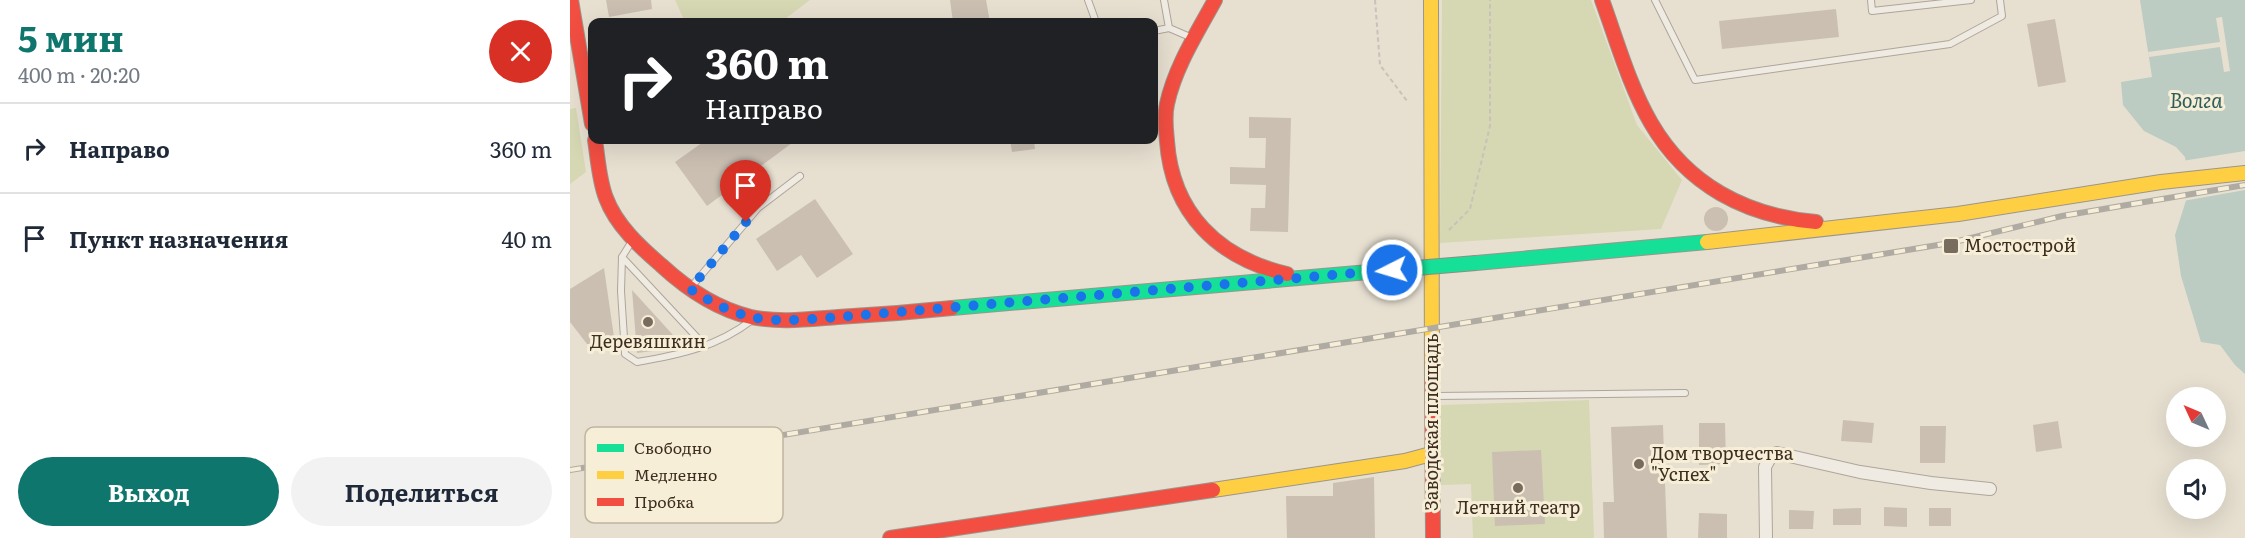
<!DOCTYPE html>
<html lang="ru">
<head>
<meta charset="utf-8">
<style>
  body { margin:0; font-family:Literata,serif; background:#f2f2f3; color:#1f2937; height:100vh; display:flex; flex-direction:column; font-size:22px; white-space:nowrap }
  * { box-sizing:border-box; margin:0 }
  p { font-size:20px; color:#747a83 }
  .icon { flex:none; width:33px; height:33px; fill:none; stroke:currentColor; stroke-width:2; stroke-linecap:round; stroke-linejoin:round }
  .map { position:relative; flex:1; overflow:hidden }
  .details { display:flex; flex-direction:column; background:#fff; width:570px }
  .details>* { flex:none }
  .hud { position:absolute; left:18px; top:18px; width:570px; height:126px; border-radius:12px; box-shadow:0 6px 24px #0002; background:#202124; color:#fff; overflow:hidden }
  .needle { width:39px; rotate:314deg }
  .fabs { position:absolute; left:1596px; top:387px; display:grid; gap:12px }
  .fabs a { display:grid; place-items:center; width:60px; height:60px; border-radius:50%; background:#fff; box-shadow:0 6px 24px #0002; font-size:30px }
  .pin { position:absolute; display:grid; place-items:center; width:51px; height:51px; color:#fff; margin:-62px -26px; border-radius:50% 50% 50% 0; rotate:-45deg; box-shadow:0 0 6px #0007 }
  .pin .icon { rotate:45deg }
  .me { position:absolute; width:66px; margin:-33px; rotate:265deg; stroke-linejoin:round; filter:drop-shadow(0 0 4px #0008) }
  .turn { display:flex; align-items:center; gap:21px; height:126px; padding:0 18px; font-size:27px }
  .turn .icon { width:78px; height:78px; stroke-width:2.5 }
  .turn b { display:block; font-size:42px; line-height:51px }
  .round { display:grid; place-items:center; flex:none; width:63px; height:63px; border-radius:32px; background:#f2f2f3 }
  .summary { display:flex; align-items:center; justify-content:space-between; height:102px; padding:0 18px }
  h1 { font-size:36px; font-weight:700; line-height:45px; color:#0f766e }
  .cta { display:flex; gap:12px; margin-top:auto; padding:12px 18px }
  .cta a { flex:1; height:69px; border-radius:36px; background:#0f766e; color:#fff; font-size:24px; font-weight:700; line-height:69px; text-align:center }
  .cta a+a { background:#f2f2f3; color:#1f2937 }
  ul { padding:0; list-style:none }
  li { display:flex; align-items:center; gap:18px; height:90px; padding:0 18px; border-top:2px solid #e0e1e3 }
  li div { flex:1 }
  li b { display:block; font-size:22px }
  li em { font-style:normal }
  main { display:flex; flex:1; min-height:0 }
  .map>svg:first-child { display:block }
  .green { fill:#d6d7b3 }
  .water { fill:#bcccc2 }
  .pier { fill:#e7e0d1 }
  .building { fill:#cbbfb2 }
  .lines { fill:none; stroke-linecap:round; stroke-linejoin:round }
  .lane-casing { stroke:#ada599; stroke-width:8 }
  .street-casing { stroke:#ada599; stroke-width:14 }
  .fast-casing { stroke:#9c958a; stroke-width:16 }
  .slow-casing { stroke:#9c958a; stroke-width:16 }
  .jam-casing { stroke:#9c958a; stroke-width:16 }
  .path { stroke:#c8c2b9; stroke-width:2; stroke-dasharray:4.5 3; stroke-linecap:butt }
  .lane { stroke:#efebe3; stroke-width:6 }
  .street { stroke:#efebe3; stroke-width:12 }
  .fast { stroke:#16e098; stroke-width:14 }
  .slow { stroke:#ffcf43; stroke-width:14 }
  .jam { stroke:#f24e42; stroke-width:14 }
  .rail-casing { stroke:#afaaa2; stroke-width:6 }
  .rail { stroke:#f7eed8; stroke-width:4; stroke-dasharray:11; stroke-linecap:butt }
  .fast-bridge-casing { stroke:#928b80; stroke-width:16; stroke-linecap:butt }
  .fast-bridge { stroke:#16e098; stroke-width:14 }
  .route { stroke:#1a73e8; stroke-width:10; stroke-dasharray:0 18 }
  .poi-dot { fill:#786c5e; stroke:#f7eed8; stroke-width:2 }
  .labels { text-anchor:middle; stroke-width:6; stroke-linejoin:round; paint-order:stroke }
  .poi-label { font-size:18px; fill:#3d2e20; stroke:#f7eed8; text-anchor:start }
  .street-label { font-size:18px; fill:#3d2e20; stroke:#f7eed8 }
  .water-label { font-size:20px; font-style:italic; fill:#2f5d5a; stroke:#f7eed8 }
  .key { fill:#f7eed8; stroke:#bfb4a1; stroke-width:1.5 }
  .key-label { font-size:16px; fill:#3d2e20 }
</style>
</head>
<body>
<main>
<section class="details">
<div class="summary"><div><h1>5 мин</h1><p>400 m · 20:20</p></div><a class="round" style="background:#d93025;color:#fff"><svg class="icon" aria-label="close" viewBox="0 0 24 24"><path d="M6 6l12 12M18 6L6 18"/></svg></a></div>
<ul>
<li><svg class="icon" aria-label="right" viewBox="0 0 24 24"><path d="M7 20v-9h11M14 6l5 5-5 5"/></svg><div><b>Направо</b></div><em>360 m</em></li>
<li><svg class="icon" aria-label="arrive" viewBox="0 0 24 24"><path d="M6 21V4h12l-3 4 3 4H6"/></svg><div><b>Пункт назначения</b></div><em>40 m</em></li>
</ul>
<div class="cta"><a>Выход</a><a>Поделиться</a></div>
</section>
<div class="map">
<svg width="1675" height="538" viewBox="0 0 1675 538">
  <rect width="100%" height="100%" fill="#e7e0d1"/>
  <path class="green" d="M 105,0 L 240,0 L 211,22 L 111,22 L 114,20 Z
    M 872,0 L 1021,0 L 1067,125 L 1112,180 L 1091,229 L 870,243 Z
    M 6,108 L 16,172 L 0,184 L 0,109 Z
    M 1019,400 L 1024,538 L 903,538 L 901,484 L 871,485 L 871,405 Z"/>
  <path class="water" d="M 1570,0 L 1675,0 L 1675,374 L 1665,365 L 1650,345 L 1631,342 L 1611,276 L 1605,235 L 1620,188 L 1615,157 L 1606,147 L 1574,131 L 1553,105 L 1551,82 L 1582,77 Z"/>
  <path class="pier" d="M 1652,17 L 1660,71 L 1654,72 L 1650,47 L 1579,57 L 1578,52 L 1650,42 L 1646,18 Z
    M 1675,151 L 1675,190 L 1613,201 L 1617,188 L 1612,161 Z"/>
  <path class="building" d="M 36,0 L 81,0 L 82,9 L 39,17 Z
    M 380,0 L 416,0 L 420,22 L 383,22 Z
    M 1266,9 L 1269,37 L 1152,49 L 1149,21 Z
    M 1485,19 L 1496,82 L 1468,87 L 1457,24 Z
    M 679,117 L 721,118 L 718,232 L 680,231 L 681,208 L 695,208 L 696,185 L 660,184 L 660,167 L 695,168 L 696,138 L 679,138 Z
    M 136,140 L 226,140 L 137,206 L 105,162 Z
    M 440,140 L 464,140 L 465,149 L 442,152 Z
    M 245,199 L 283,254 L 247,278 L 231,255 L 207,271 L 186,239 Z
    M1134 219a12 12 0 1 1 24 0a12 12 0 1 1-24 0Z
    M 34,268 L 45,344 L 17,344 L 0,322 L 0,289 Z
    M 62,290 L 114,347 L 67,353 Z
    M 1273,420 L 1304,423 L 1302,443 L 1271,441 Z
    M 1488,421 L 1492,448 L 1466,452 L 1463,425 Z
    M 1129,423 L 1155,423 L 1156,464 L 1129,465 Z
    M 1093,425 L 1097,538 L 1034,538 L 1033,502 L 1044,502 L 1041,427 Z
    M 1350,426 L 1376,426 L 1375,463 L 1350,463 Z
    M 971,450 L 975,524 L 925,526 L 922,452 Z
    M 804,477 L 805,538 L 717,538 L 716,496 L 763,496 L 763,483 Z
    M 1314,507 L 1337,508 L 1337,527 L 1314,526 Z
    M 1291,508 L 1291,525 L 1263,525 L 1263,509 Z
    M 1359,508 L 1381,508 L 1381,526 L 1359,526 Z
    M 1219,510 L 1244,511 L 1243,529 L 1219,529 Z
    M 1129,513 L 1157,514 L 1157,538 L 1128,538 Z"/>
  <g class="lines">
    <defs>
      <path id="lane" d="M 518,0 L 526,22
        M 594,0 L 599,28
        M 1085,0 L 1125,80 L 1380,44 L 1432,16 L 1430,0
        M 1301,0 L 1302,11 L 1401,0
        M 584,31 L 599,28 L 620,37
        M 62,241 L 52,257 L 51,291 L 55,354 L 67,362 C 109,355 147,347 182,320
        M 52,257 L 135,346
        M 122,286 L 188,208 L 230,176
        M 866,396 L 1115,393"/>
      <path id="street" d="M 1196,538 L 1195,467 L 1201,456 L 1207,453 L 1290,472 L 1361,483 L 1420,489"/>
      <path id="fast" d="M 906,263 L 1137,242
        M 382,308 L 822,270"/>
      <path id="slow" d="M 861,0 L 862,382
        M 1137,242 L 1388,214 L 1591,182 L 1675,173
        M 643,490 L 835,461 L 861,454"/>
      <path id="jam" d="M 1,0 L 22,124
        M 645,0 C 627,33 605,67 597,104 C 594,117 596,129 597,141 C 602,213 648,258 717,274
        M 1032,0 C 1047,41 1059,85 1081,123 C 1117,185 1176,216 1246,222
        M 25,140 C 28,159 29,180 36,198 C 46,225 70,247 91,265 C 117,289 146,309 181,317 C 210,323 240,319 268,317 C 306,315 344,312 382,308
        M 862,382 L 863,538
        M 320,538 L 643,490"/>
    </defs>
    <use href="#lane" class="lane-casing"/>
    <use href="#street" class="street-casing"/>
    <use href="#fast" class="fast-casing"/>
    <use href="#slow" class="slow-casing"/>
    <use href="#jam" class="jam-casing"/>
    <path class="path" d="M 805,0 L 810,65 L 837,101
      M 879,230 L 900,209 L 920,126 L 920,0"/>
    <use href="#lane" class="lane"/>
    <use href="#street" class="street"/>
    <use href="#fast" class="fast"/>
    <use href="#slow" class="slow"/>
    <use href="#jam" class="jam"/>
    <defs>
      <path id="rail" d="M 0,470 L 1380,243 L 1492,216 L 1675,185"/>
    </defs>
    <use href="#rail" class="rail-casing"/>
    <use href="#rail" class="rail"/>
    <defs>
      <path id="fast-bridge" d="M 822,270 L 906,263"/>
    </defs>
    <use href="#fast-bridge" class="fast-bridge-casing"/>
    <use href="#fast-bridge" class="fast-bridge"/>
  </g>
  <g class="lines">
    <path class="route" d="M 176,222 L 120,289 C 139,301 159,312 182,317 C 209,324 264,317 293,315 L 822,270"/>
  </g>
  <g class="poi-dot">
    <rect x="1373" y="238" width="16" height="16" rx="3"/>
    <circle cx="78" cy="322" r="6"/>
    <circle cx="1069" cy="464" r="6"/>
    <circle cx="948" cy="488" r="6"/>
  </g>
  <g class="labels">
    <g class="poi-label">
      <text x="1394" y="252">Мостострой</text>
      <text x="78" y="348" text-anchor="middle">Деревяшкин</text>
      <text x="1081" y="460">Дом творчества<tspan x="1081" dy="21">"Успех"</tspan></text>
      <text x="948" y="514" text-anchor="middle">Летний театр</text>
    </g>
    <g class="street-label">
      <text transform="translate(862 422) rotate(-90)" y="6">Заводская площадь</text>
    </g>
    <g class="water-label">
      <text x="1626" y="108">Волга</text>
    </g>
  </g>
  <rect x="15" y="427" width="198" height="96" rx="9" class="key"/>
  <rect x="27" y="444" width="27" height="8" fill="#16e098"/>
  <rect x="27" y="471" width="27" height="8" fill="#ffcf43"/>
  <rect x="27" y="498" width="27" height="8" fill="#f24e42"/>
  <g class="key-label">
    <text x="64" y="454">Свободно</text>
    <text x="64" y="481">Медленно</text>
    <text x="64" y="508">Пробка</text>
  </g>
</svg>
<div class="fabs">
<a><svg class="needle" viewBox="-14 -14 28 28"><path d="M0-13l5 13h-10z" fill="#e53935"/><path d="M0 13l5-13h-10z" fill="#747a83"/></svg></a>
<a><svg class="icon" aria-label="sound" viewBox="0 0 24 24"><path d="M4 9h4l5-4v14l-5-4H4zM17 9q2 3 0 6"/></svg></a>
</div>
<div class="pin" style="left:176px;top:222px;background:#d93025"><svg class="icon" aria-label="arrive" viewBox="0 0 24 24"><path d="M6 21V4h12l-3 4 3 4H6"/></svg></div>
<svg class="me" style="left:822px;top:270px" viewBox="-20 -20 40 40"><circle r="17" fill="#1a73e8" stroke="#fff" stroke-width="3"/><path d="M0-11L8 9 0 5-8 9z" fill="#fff"/></svg>
<div class="hud">
<div class="turn"><svg class="icon" aria-label="right" viewBox="0 0 24 24"><path d="M7 20v-9h11M14 6l5 5-5 5"/></svg><div><b>360 m</b>Направо</div></div>
</div>
</div>
</main>
</body>
</html>
